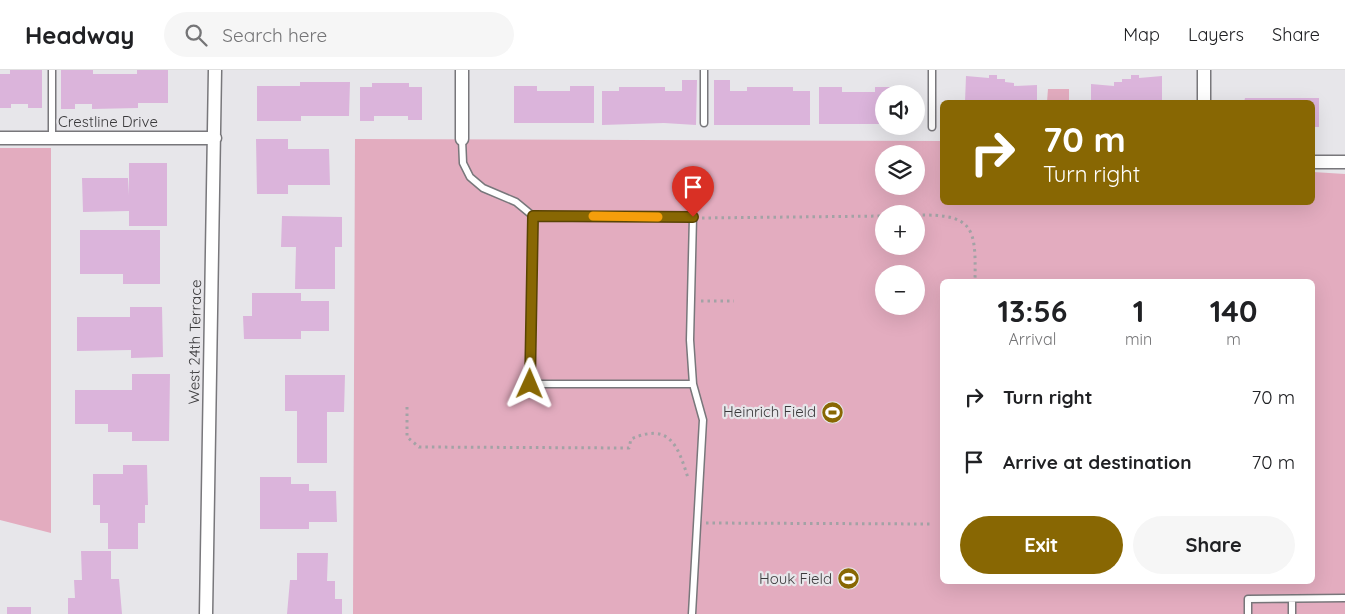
<!DOCTYPE html>
<html lang="en">
<head>
<meta charset="utf-8">
<style>
  body { margin:0; font-family:Quicksand,sans-serif; background:#f6f6f6; color:#202124; height:100vh; display:flex; flex-direction:column; font-size:19px; white-space:nowrap }
  * { box-sizing:border-box; margin:0 }
  p { font-size:16px; color:#757577 }
  .icon { flex:none; width:28px; height:28px; fill:none; stroke:currentColor; stroke-width:2; stroke-linecap:round; stroke-linejoin:round }
  .map { position:relative; flex:1; overflow:hidden }
  .drawer { position:absolute; left:940px; top:209px; width:375px; height:305px; display:flex; flex-direction:column; background:#fff; border-radius:8px; box-shadow:0 5px 20px #0002 }
  .drawer>* { flex:none }
  .guide { position:absolute; left:940px; top:30px; width:375px; height:105px; border-radius:8px; box-shadow:0 5px 20px #0002; background:#886703; color:#fff; overflow:hidden }
  .buttons { position:absolute; left:875px; top:15px; display:grid; gap:10px }
  .buttons a { display:grid; place-items:center; width:50px; height:50px; border-radius:50%; background:#fff; box-shadow:0 5px 20px #0002; font-size:25px }
  .pin { position:absolute; display:grid; place-items:center; width:42px; height:42px; color:#fff; margin:-51px -21px; border-radius:50% 50% 50% 0; rotate:-45deg; box-shadow:0 0 5px #0007 }
  .pin .icon { rotate:45deg }
  .me { position:absolute; width:55px; margin:-28px; rotate:1deg; stroke-linejoin:round; filter:drop-shadow(0 0 4px #0008) }
  .turn { display:flex; align-items:center; gap:18px; height:105px; padding:0 20px; font-size:22px }
  .turn .icon { width:65px; height:65px; stroke-width:2.5 }
  .turn b { display:block; font-size:35px; line-height:42px }
  .eta { display:flex; justify-content:space-evenly; align-items:center; height:85px; text-align:center }
  .eta b { font-size:30px; font-weight:800; line-height:35px }
  .action { display:flex; gap:10px; margin-top:auto; padding:10px 20px }
  .action a { flex:1; height:58px; border-radius:30px; background:#886703; color:#fff; font-size:20px; font-weight:800; line-height:58px; text-align:center }
  .action a+a { background:#f6f6f6; color:#202124 }
  ul { padding:0; list-style:none }
  li { display:flex; align-items:center; gap:15px; height:65px; padding:0 20px }
  li div { flex:1 }
  li b { display:block; font-size:19px }
  li em { font-style:normal }
  header { display:flex; align-items:center; gap:30px; box-sizing:border-box; height:70px; padding:0 25px; background:#fff; border-bottom:1px solid #e0e0e0 }
  header strong { font-size:24px }
  nav { display:flex; gap:28px; margin-inline-start:auto; font-size:18px }
  .search { width:350px; height:45px; background:#f6f6f6; display:flex; align-items:center; gap:12px; box-sizing:border-box; padding:0 18px; border-radius:28px; color:#757577; font-size:19px }
  .map>svg:first-child { display:block }
  .green { fill:#e3acbf; fill-rule:evenodd }
  .building { fill:#dbb4db }
  .lines { fill:none; stroke-linecap:round; stroke-linejoin:round }
  .lane-casing { stroke:#78777b; stroke-width:9 }
  .street-casing { stroke:#78777b; stroke-width:15 }
  .path { stroke:#a3a2a5; stroke-width:3; stroke-dasharray:2.5 4; stroke-linecap:butt }
  .lane { stroke:#fff; stroke-width:6 }
  .street { stroke:#fff; stroke-width:12 }
  .route-casing { stroke:#584302; stroke-width:12 }
  .route { stroke:#886703; stroke-width:9 }
  .slow { stroke:#f59e0b; stroke-width:9 }
  .labels { text-anchor:middle; stroke-width:4.5; stroke-linejoin:round; paint-order:stroke }
  .street-label { font-size:15px; fill:#3b3a3c; stroke:#e7e6ea }
  .poi-label { font-size:15px; fill:#3b3a3c; stroke:#e7e6ea; text-anchor:end }
</style>
</head>
<body>
<header>
<strong>Headway</strong>
<div class="search"><svg class="icon" aria-label="search" viewBox="0 0 24 24"><circle cx="10" cy="10" r="6"/><path d="M15 15l6 6"/></svg>Search here</div>
<nav><a>Map</a><a>Layers</a><a>Share</a></nav>
</header>
<div class="map">
<svg width="1345" height="544" viewBox="0 0 1345 544">
  <rect width="100%" height="100%" fill="#e7e6ea"/>
  <path class="green" d="M 1048,19 L 1069,19 L 1069,32 L 1047,32 Z
    M 355,69 L 942,71 L 942,132 L 1312,132 L 1313,102 L 1345,104 L 1345,544 L 353,544 ZM 884,84 L 916,84 L 916,116 L 884,116 ZM 884,144 L 916,144 L 916,176 L 884,176 ZM 884,204 L 916,204 L 916,236 L 884,236 ZM 942,211 L 1312,211 L 1312,511 L 942,511 Z
    M 0,78 L 51,78 L 51,463 L 0,450 Z"/>
  <path class="building" d="M 10,0 L 42,0 L 42,38 L 28,38 L 28,34 L 11,34 L 11,38 L 0,38 L 0,4 L 10,4 Z
    M 61,0 L 93,0 L 93,4 L 137,4 L 137,0 L 168,0 L 168,33 L 138,33 L 138,38 L 92,39 L 92,34 L 75,34 L 75,39 L 61,39 Z
    M 989,5 L 997,5 L 997,9 L 1005,9 L 1005,12 L 1014,13 L 1014,16 L 1037,15 L 1037,32 L 965,32 L 966,6 L 989,8 Z
    M 1131,5 L 1139,5 L 1139,8 L 1162,6 L 1162,32 L 1091,32 L 1091,14 L 1114,16 L 1114,12 L 1122,12 L 1122,9 L 1131,9 Z
    M 682,10 L 697,10 L 696,55 L 664,53 L 602,55 L 602,21 L 619,21 L 619,17 L 665,17 L 665,21 L 682,21 Z
    M 714,10 L 730,10 L 730,21 L 747,21 L 747,17 L 793,17 L 793,21 L 810,21 L 810,55 L 714,55 Z
    M 300,12 L 350,12 L 349,46 L 301,46 L 301,51 L 257,51 L 257,16 L 300,16 Z
    M 372,13 L 409,13 L 409,17 L 422,17 L 422,50 L 408,50 L 408,46 L 374,46 L 374,51 L 360,51 L 360,17 L 372,17 Z
    M 514,16 L 537,16 L 537,21 L 570,21 L 570,16 L 594,16 L 594,53 L 514,53 Z
    M 819,17 L 842,17 L 842,22 L 875,22 L 875,17 L 899,17 L 899,24 L 884,24 L 884,54 L 819,54 Z
    M 1245,28 L 1319,28 L 1319,57 L 1312,57 L 1312,32 L 1244,32 Z
    M 256,69 L 288,69 L 288,79 L 329,79 L 330,115 L 288,115 L 288,124 L 257,124 Z
    M 129,93 L 167,93 L 167,156 L 129,156 L 129,141 L 83,142 L 82,108 L 128,108 L 129,125 Z
    M 282,146 L 342,147 L 342,177 L 335,177 L 335,219 L 295,219 L 296,177 L 281,177 Z
    M 80,160 L 160,160 L 160,214 L 123,214 L 123,204 L 80,204 Z
    M 252,223 L 301,223 L 301,231 L 329,231 L 329,261 L 301,261 L 301,269 L 244,269 L 243,246 L 252,246 Z
    M 130,237 L 162,237 L 163,287 L 131,288 L 131,280 L 77,281 L 77,247 L 130,247 Z
    M 132,304 L 170,304 L 169,371 L 132,371 L 132,362 L 108,362 L 108,354 L 75,354 L 75,320 L 132,320 Z
    M 285,305 L 345,305 L 344,342 L 327,342 L 327,393 L 297,393 L 297,341 L 285,341 Z
    M 123,395 L 147,395 L 148,435 L 145,435 L 145,453 L 138,453 L 138,479 L 108,479 L 108,453 L 100,453 L 100,435 L 93,435 L 93,404 L 123,404 Z
    M 260,407 L 291,407 L 291,414 L 309,414 L 309,421 L 336,421 L 337,452 L 309,452 L 309,459 L 260,459 Z
    M 81,481 L 111,481 L 111,509 L 119,509 L 122,544 L 68,544 L 68,528 L 75,528 L 74,510 L 82,510 Z
    M 297,483 L 328,483 L 327,511 L 335,511 L 335,529 L 342,529 L 342,544 L 287,544 L 290,510 L 297,510 Z
    M 7,537 L 31,537 L 31,544 L 7,544 Z"/>
  <g class="lines">
    <defs>
      <path id="lane" d="M 704,0 L 704,53
        M 932,0 L 932,57
        M 52,68 L 52,0
        M 462,69 L 463,93 L 470,107 L 483,118 L 516,132 L 533,146 L 530,314 L 693,314
        M 533,146 L 693,147 L 690,270 L 693,314 L 703,350 L 692,544
        M 1292,529 L 1292,544
        M 1248,544 L 1248,529 L 1345,528"/>
      <path id="street" d="M 462,0 L 462,69
        M 1204,0 L 1204,32
        M 0,68 L 215,68
        M 1312,92 L 1345,92
        M 206,544 L 215,0"/>
    </defs>
    <use href="#lane" class="lane-casing"/>
    <use href="#street" class="street-casing"/>
    <path class="path" d="M 916,145 C 974,144 976,157 975,211
      M 702,148 L 884,146
      M 701,231 L 734,231
      M 407,337 L 407,367 L 419,377 L 629,378 L 631,369 C 670,352 678,376 688,408
      M 706,453 L 931,454"/>
    <use href="#lane" class="lane"/>
    <use href="#street" class="street"/>
  </g>
  <g class="lines">
    <defs>
      <path id="route" d="M 530,314 L 533,146 L 693,147"/>
    </defs>
    <use href="#route" class="route-casing"/>
    <use href="#route" class="route"/>
    <path class="slow" d="M 593,146 L 658,147"/>
  </g>
  <defs>
    <symbol id="stadium-disc" viewBox="-11 -11 22 22"><circle r="9.5" fill="#886703" stroke="#e7e6ea"/><path d="M0-5a6.5 5 0 1 0 0 10a6.5 5 0 1 0 0-10ZM-3.5-1.8h7v3.6h-7Z" fill="#fff"/></symbol>
  </defs>
  <g fill-rule="evenodd">
    <use href="#stadium-disc" x="820" y="330" width="25" height="25"/>
    <use href="#stadium-disc" x="836" y="496" width="25" height="25"/>
  </g>
  <g class="labels">
    <g class="street-label">
      <text x="108" y="57">Crestline Drive</text>
      <text transform="translate(195 272) rotate(-89)" y="5">West 24th Terrace</text>
    </g>
    <g class="poi-label">
      <text x="816" y="347">Heinrich Field</text>
      <text x="832" y="514">Houk Field</text>
    </g>
  </g>
</svg>
<div class="buttons">
<a><svg class="icon" aria-label="sound" viewBox="0 0 24 24"><path d="M4 9h4l5-4v14l-5-4H4zM17 9q2 3 0 6"/></svg></a>
<a><svg class="icon" aria-label="layers" viewBox="0 0 24 24"><path d="M12 4l9 5-9 5-9-5zM3 14l9 5 9-5"/></svg></a>
<a>+</a>
<a>−</a>
</div>
<div class="pin" style="left:693px;top:147px;background:#d93025"><svg class="icon" aria-label="arrive" viewBox="0 0 24 24"><path d="M6 21V4h12l-3 4 3 4H6"/></svg></div>
<svg class="me" style="left:530px;top:314px" viewBox="-20 -20 40 40"><path d="M0-17L14 15 0 8-14 15z" fill="#886703" stroke="#fff" stroke-width="4"/></svg>
<div class="guide">
<div class="turn"><svg class="icon" aria-label="right" viewBox="0 0 24 24"><path d="M7 20v-9h11M14 6l5 5-5 5"/></svg><div><b>70 m</b>Turn right</div></div>
</div>
<section class="drawer">
<div class="eta">
<div><b>13:56</b><p>Arrival</p></div>
<div><b>1</b><p>min</p></div>
<div><b>140</b><p>m</p></div>
</div>
<ul>
<li><svg class="icon" aria-label="right" viewBox="0 0 24 24"><path d="M7 20v-9h11M14 6l5 5-5 5"/></svg><div><b>Turn right</b></div><em>70 m</em></li>
<li><svg class="icon" aria-label="arrive" viewBox="0 0 24 24"><path d="M6 21V4h12l-3 4 3 4H6"/></svg><div><b>Arrive at destination</b></div><em>70 m</em></li>
</ul>
<div class="action"><a>Exit</a><a>Share</a></div>
</section>
</div>
</body>
</html>
